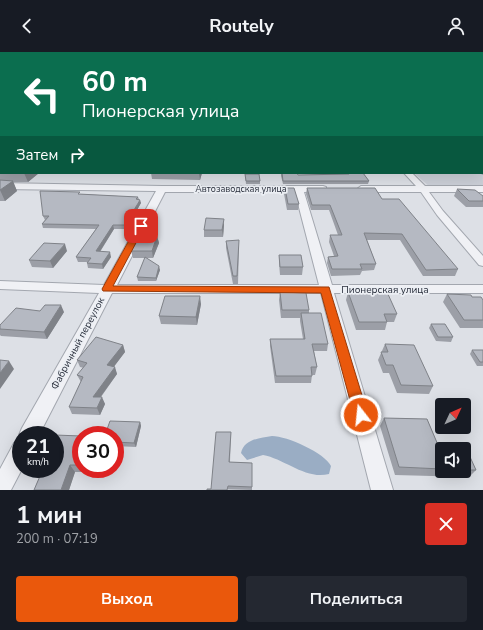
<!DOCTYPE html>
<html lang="ru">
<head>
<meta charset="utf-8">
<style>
  body { margin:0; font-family:"Nunito Sans",sans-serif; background:#242831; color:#f1f3f6; height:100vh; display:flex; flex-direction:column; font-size:15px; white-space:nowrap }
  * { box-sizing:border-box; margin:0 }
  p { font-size:13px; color:#9ea1a6 }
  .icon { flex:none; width:22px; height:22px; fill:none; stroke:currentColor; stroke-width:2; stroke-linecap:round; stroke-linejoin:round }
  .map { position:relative; height:438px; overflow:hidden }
  .drawer { display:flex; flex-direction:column; background:#171b24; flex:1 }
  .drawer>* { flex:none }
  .banner { position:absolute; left:0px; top:0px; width:483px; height:122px; box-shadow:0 4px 16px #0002; background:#0b6e4f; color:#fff; overflow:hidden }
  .needle { width:26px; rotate:46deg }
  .fabs { position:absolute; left:435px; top:346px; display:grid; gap:8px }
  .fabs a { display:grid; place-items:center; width:36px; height:36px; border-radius:4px; background:#171b24; box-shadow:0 4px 16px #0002; font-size:20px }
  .speed { position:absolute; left:12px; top:374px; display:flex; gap:8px; font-size:20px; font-weight:700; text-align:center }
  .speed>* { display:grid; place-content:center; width:52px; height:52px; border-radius:50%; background:#171b24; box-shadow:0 4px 16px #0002; line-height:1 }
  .speed small { font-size:10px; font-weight:400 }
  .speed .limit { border:6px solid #d22; background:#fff; color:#111 }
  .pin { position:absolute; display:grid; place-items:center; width:34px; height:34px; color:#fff; margin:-17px; border-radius:8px; box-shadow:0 2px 6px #0006 }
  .me { position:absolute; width:44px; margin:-22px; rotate:344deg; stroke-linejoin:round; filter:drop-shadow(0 0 3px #0008) }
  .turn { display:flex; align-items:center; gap:14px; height:84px; padding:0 16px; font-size:18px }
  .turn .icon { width:52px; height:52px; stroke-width:2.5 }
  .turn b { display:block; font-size:28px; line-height:34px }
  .then { display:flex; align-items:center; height:38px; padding:0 16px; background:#0003; gap:8px; font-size:15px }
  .round { display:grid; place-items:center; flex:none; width:42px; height:42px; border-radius:4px; background:#242831 }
  .head { display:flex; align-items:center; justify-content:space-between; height:68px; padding:0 16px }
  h1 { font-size:24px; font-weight:700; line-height:30px }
  .cta { display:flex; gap:8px; margin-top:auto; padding:8px 16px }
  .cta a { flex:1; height:46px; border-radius:4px; background:#ea580c; color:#fff; font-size:16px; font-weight:700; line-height:46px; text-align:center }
  .cta a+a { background:#242831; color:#f1f3f6 }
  header { display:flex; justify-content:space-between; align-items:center; height:52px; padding:0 16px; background:#171b24; font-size:18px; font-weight:700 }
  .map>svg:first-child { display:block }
  .built { fill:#cbcfd7 }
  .water { fill:#9aadc4 }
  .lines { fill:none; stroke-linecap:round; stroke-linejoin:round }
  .minor-casing { stroke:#a3a7af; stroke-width:2 }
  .minor { fill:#f0f1f5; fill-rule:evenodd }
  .secondary { fill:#fff; fill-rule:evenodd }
  .wall { fill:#9c9fa7; fill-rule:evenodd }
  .shaded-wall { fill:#7f8288 }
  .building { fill:#b5b9c2; stroke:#7f8288 }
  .route { fill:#ea580c; stroke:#983908 }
  .labels { text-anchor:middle; stroke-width:3.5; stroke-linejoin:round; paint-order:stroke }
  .far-street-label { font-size:9px; fill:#282e3b; stroke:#eceff4 }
  .street-label { font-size:10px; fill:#282e3b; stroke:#eceff4 }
</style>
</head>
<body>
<header><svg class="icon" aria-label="back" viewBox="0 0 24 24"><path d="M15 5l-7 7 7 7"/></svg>Routely<svg class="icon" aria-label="person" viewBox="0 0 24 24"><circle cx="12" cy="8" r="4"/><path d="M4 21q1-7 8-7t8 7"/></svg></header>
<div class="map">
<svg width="483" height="438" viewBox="0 0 483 438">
  <rect width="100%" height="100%" fill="#dde0e6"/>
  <path class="built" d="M 482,66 L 483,135 L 430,135 L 414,121 L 482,121 Z"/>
  <path class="water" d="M 272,384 C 287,384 325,401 331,414 L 329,422 C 306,428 285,407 263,403 L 247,408 L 241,401 C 244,387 260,386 272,384 Z"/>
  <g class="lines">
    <defs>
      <path id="minor" d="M 404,121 L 412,121 L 425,134 L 483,134 L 483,140 L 429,140 L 443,159 L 483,204 L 483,214 L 479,213 L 437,163 L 421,140 L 361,140 L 357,137 L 361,134 L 416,134 Z
        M 0,131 L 162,134 L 323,134 L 326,135 L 326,139 L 304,140 L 332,233 L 483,233 L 483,241 L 334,241 L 393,438 L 371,438 L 321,241 L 112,241 L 39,383 L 21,383 L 21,387 L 19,383 L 22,376 L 99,241 L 0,237 L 0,229 L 104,233 L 156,139 L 0,137 ZM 165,140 L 295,140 L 319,233 L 117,233 Z
        M 21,388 L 22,417 L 11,438 L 0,438 L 0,417 L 14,391 Z"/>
    </defs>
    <use href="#minor" class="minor-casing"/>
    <use href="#minor" class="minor"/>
    <path class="secondary" d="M 0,68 L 1,68 L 1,74 L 0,74 Z"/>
  </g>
  <path class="wall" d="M 482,59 L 483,59 L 483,123 L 479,121 L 482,121 Z
    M 1,98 L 1,121 L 39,121 L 28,130 L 13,130 L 17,139 L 5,149 L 0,149 L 0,99 Z
    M 151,121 L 202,121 L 200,128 L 152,127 Z
    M 281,121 L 298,123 L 347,122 L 347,121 L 363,121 L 369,129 L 368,132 L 283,132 L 281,124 Z
    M 245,122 L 260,129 L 260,132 L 246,132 Z
    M 285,136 L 299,152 L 298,158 L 287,158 L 284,142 Z
    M 307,136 L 382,147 L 458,217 L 455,224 L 423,224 L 400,188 L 367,188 L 376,212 L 374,218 L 362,219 L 360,223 L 331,224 L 327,211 L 328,205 L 334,204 L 329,190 L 330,183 L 338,183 L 329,158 L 311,158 L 306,142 Z
    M 457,137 L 483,144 L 483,155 L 466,155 L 454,144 Z
    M 80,142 L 138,145 L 141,151 L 126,177 L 114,177 L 100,200 L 111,205 L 103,217 L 88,216 L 87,211 L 88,210 L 78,210 L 76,205 L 96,177 L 43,176 L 42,172 L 45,168 L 43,164 Z
    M 224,173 L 223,185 L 204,185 L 204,178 Z
    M 157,184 L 159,191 L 153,206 L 147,206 L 160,218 L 156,229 L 138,229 L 137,225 L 145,206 L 133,206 L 131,199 Z
    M 226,189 L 239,195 L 238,232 L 233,232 L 226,196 Z
    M 67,199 L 53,216 L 32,215 L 29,208 Z
    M 279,203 L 303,215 L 302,223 L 280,223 L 279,211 Z
    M 280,240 L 309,258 L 309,261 L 328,292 L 327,299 L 314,299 L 317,315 L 315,323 L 312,323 L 311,331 L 275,331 L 270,294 L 270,287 L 303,287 L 300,269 L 300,266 L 281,266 L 279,248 Z
    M 348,240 L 397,262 L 394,270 L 387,270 L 385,278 L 356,278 L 346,248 Z
    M 447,242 L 483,248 L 483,276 L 460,276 L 443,250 Z
    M 201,252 L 197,273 L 161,272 L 159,264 Z
    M 40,259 L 64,260 L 47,287 L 1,284 L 0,283 L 0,273 Z
    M 431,272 L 453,285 L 451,290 L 436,289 L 429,276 Z
    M 385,292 L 433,334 L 429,342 L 397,341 L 389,321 L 383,321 L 378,308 Z
    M 123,293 L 125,300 L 114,314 L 117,322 L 101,345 L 105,352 L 100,363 L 72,362 L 69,355 L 81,330 L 77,323 L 84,316 L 80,315 L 77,308 Z
    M 472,298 L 483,298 L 483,314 L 477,314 L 470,302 Z
    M 384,366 L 427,367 L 438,393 L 465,394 L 476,418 L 469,425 L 395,423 L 380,374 ZM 442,397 L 464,397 L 464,419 L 442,419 Z
    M 140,370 L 141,374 L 136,395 L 115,394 L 115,383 Z
    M 231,380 L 230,410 L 252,411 L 252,438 L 211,437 Z
    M 81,384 L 81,417 L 87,417 L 85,420 L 75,420 L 69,438 L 34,438 L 42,420 L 41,420 L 39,417 L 55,417 Z"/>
  <path class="shaded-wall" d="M 24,121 L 39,121 L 28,130 Z
    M 199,121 L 202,121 L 200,128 Z
    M 13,129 L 17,139 L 5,149 L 0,138 Z
    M 140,148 L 141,151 L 126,177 L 125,173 Z
    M 224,167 L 224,173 L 223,185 L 222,178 Z
    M 113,173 L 114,177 L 97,204 L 96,199 Z
    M 157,184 L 159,191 L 153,206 L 152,199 Z
    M 65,192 L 67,199 L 53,216 L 50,209 Z
    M 110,200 L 111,205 L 103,217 L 102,212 Z
    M 159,214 L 160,218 L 156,229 L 156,226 Z
    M 200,244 L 201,252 L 197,273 L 196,265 Z
    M 61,253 L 64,260 L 47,287 L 44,280 Z
    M 123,293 L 125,300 L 110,320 L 107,313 Z
    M 9,309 L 14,317 L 0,337 L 0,321 Z
    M 115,315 L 117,322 L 96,351 L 93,345 Z
    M 102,345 L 105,352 L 100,363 L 97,356 Z
    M 140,370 L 141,374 L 136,395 L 134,391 Z
    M 70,413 L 75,420 L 69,438 L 61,438 Z
    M 83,417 L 87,417 L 85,420 Z"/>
  <path class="building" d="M 482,59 L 483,59 L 483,112 L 482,112 Z
    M 1,98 L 1,120 L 0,120 L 0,99 Z
    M 282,121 L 297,121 L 298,123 L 349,122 L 348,121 L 363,121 L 369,129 L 283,129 Z
    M 245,122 L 259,122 L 260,129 L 246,129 Z
    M 0,128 L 13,129 L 0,138 Z
    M 285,136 L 294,136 L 299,152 L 288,152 Z
    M 307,136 L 375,136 L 382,147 L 399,147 L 458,217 L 426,218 L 402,182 L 364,181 L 376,212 L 360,212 L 362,217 L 332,217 L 328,205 L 338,204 L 330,183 L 342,183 L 330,153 L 312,153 Z
    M 457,137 L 475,138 L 483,144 L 483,149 L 469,149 Z
    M 40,139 L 80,140 L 78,142 L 138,145 L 136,147 L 140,148 L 125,173 L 113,173 L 96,199 L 110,200 L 102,212 L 87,211 L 91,206 L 76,205 L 99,173 L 42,172 L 49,164 L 43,164 Z
    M 206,166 L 224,167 L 222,178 L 204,178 Z
    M 139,184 L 157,184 L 152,199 L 131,199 Z
    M 239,188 L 237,224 L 233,224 L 226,189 Z
    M 44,191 L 65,192 L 50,209 L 29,208 Z
    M 279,203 L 301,203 L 303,215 L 280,215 Z
    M 145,205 L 159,214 L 156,226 L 137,225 Z
    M 280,240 L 306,241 L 309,258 L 282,258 Z
    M 348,240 L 387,240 L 397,262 L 384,262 L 387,270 L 359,270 Z
    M 447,242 L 471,243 L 472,245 L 481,245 L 483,248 L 483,268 L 464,268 Z
    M 165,244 L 200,244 L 196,265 L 159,264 Z
    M 45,253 L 61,253 L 44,280 L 0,277 L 0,273 L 16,256 L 40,259 Z
    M 301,261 L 321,261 L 328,292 L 312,292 L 317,315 L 311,315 L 312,324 L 276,324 L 270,287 L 305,287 Z
    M 431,272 L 445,272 L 453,285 L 438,285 Z
    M 96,285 L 123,293 L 107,313 L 115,315 L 93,345 L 102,345 L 97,356 L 69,355 L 83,325 L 77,323 L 87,311 L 77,308 Z
    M 385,292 L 414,293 L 433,334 L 401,333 L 393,313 L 386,313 L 381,300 L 388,300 Z
    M 472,298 L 483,298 L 483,310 L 480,310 Z
    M 0,308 L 9,309 L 0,321 Z
    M 384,366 L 427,367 L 438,393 L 465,394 L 476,418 L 464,418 L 464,397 L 442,397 L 442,417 L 399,415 Z
    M 110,369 L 140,370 L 134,391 L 115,390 L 115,383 L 105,383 Z
    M 216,380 L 231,380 L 229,410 L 252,411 L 252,435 L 228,434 L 227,438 L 207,438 L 207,437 L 211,437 Z
    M 55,383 L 81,384 L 81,413 L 70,413 L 61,438 L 34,438 L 43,417 L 55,417 Z"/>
  <linearGradient id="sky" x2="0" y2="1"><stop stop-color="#89b1da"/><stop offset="0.48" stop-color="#f0f1f4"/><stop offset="1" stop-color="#f0f1f4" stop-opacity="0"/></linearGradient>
  <rect width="483" height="117" fill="url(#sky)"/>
  <path class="route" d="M 141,172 L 145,174 L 113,234 L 329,235 L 368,363 L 366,368 L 361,370 L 356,368 L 354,363 L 321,241 L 103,239 L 102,237 L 137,174 Z"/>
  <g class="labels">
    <g class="far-street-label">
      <text x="241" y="140">Автозаводская улица</text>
    </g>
    <g class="street-label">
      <text x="385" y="241">Пионерская улица</text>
      <text transform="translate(77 291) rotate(-62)" y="4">Фабричный переулок</text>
    </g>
  </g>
</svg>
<div class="fabs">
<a><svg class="needle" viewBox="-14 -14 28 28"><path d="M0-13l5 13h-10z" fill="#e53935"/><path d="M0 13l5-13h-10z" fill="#9ea1a6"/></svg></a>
<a><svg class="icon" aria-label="sound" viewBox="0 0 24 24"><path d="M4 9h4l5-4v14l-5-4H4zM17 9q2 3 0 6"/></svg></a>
</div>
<div class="speed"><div>21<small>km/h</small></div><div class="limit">30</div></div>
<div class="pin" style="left:141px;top:174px;background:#d93025"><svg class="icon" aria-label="arrive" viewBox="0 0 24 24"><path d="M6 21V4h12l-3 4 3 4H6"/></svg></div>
<svg class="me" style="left:361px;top:363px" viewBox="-20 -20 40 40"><circle r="17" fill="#ea580c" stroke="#fff" stroke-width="3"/><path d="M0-11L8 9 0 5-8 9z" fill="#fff"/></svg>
<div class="banner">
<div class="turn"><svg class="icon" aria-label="left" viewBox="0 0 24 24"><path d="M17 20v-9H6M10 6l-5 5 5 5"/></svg><div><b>60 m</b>Пионерская улица</div></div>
<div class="then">Затем<svg class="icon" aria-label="right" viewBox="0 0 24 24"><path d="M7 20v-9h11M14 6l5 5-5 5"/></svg></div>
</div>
</div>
<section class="drawer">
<div class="head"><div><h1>1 мин</h1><p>200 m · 07:19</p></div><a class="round" style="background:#d93025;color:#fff"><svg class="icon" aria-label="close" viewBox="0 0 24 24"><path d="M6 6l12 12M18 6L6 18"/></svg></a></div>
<div class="cta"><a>Выход</a><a>Поделиться</a></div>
</section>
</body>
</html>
